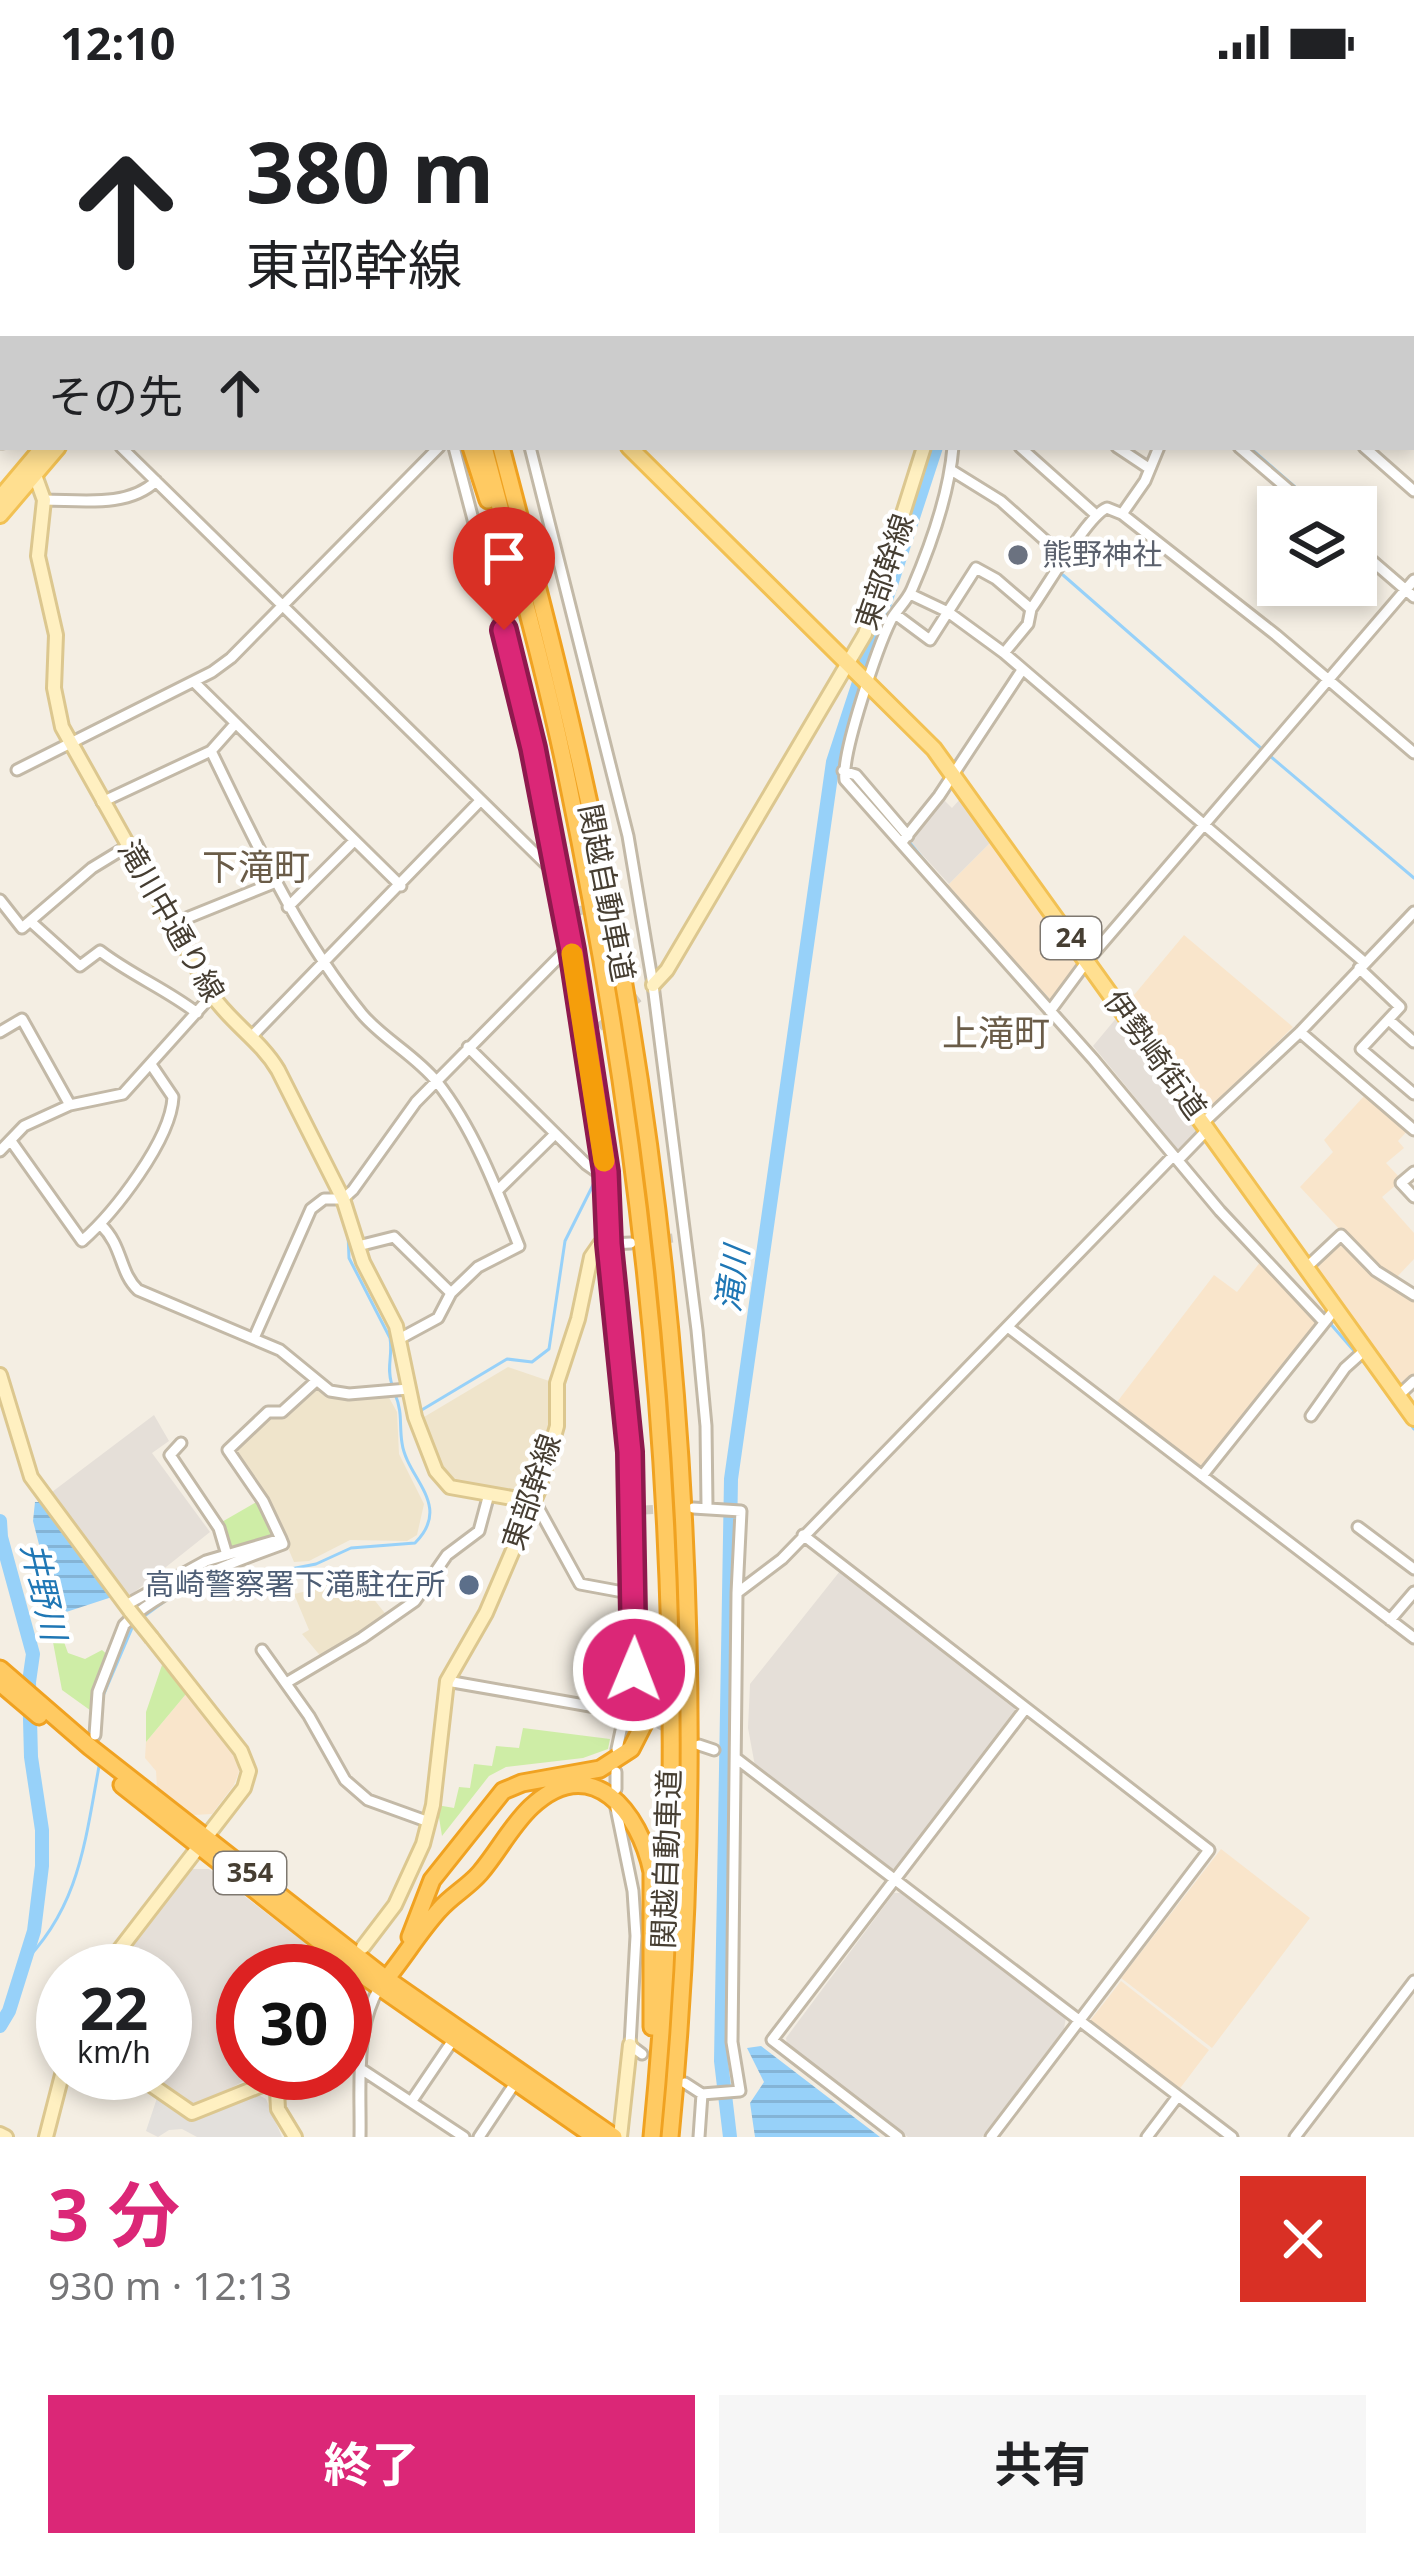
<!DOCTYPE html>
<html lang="ja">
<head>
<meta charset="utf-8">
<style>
  body { margin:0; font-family:"Noto Sans","Noto Sans JP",sans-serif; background:#f6f6f6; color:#202124; height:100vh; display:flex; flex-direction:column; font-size:45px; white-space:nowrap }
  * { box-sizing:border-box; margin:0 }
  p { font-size:39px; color:#757577 }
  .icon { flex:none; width:66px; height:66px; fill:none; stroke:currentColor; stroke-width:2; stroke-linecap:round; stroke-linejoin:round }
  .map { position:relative; height:2053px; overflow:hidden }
  .drawer { display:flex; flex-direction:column; background:#fff; flex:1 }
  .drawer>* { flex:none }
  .guide { position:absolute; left:0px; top:0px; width:1416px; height:366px; box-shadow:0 6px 18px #0003; background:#fff; color:#202124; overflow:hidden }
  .tools { position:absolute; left:1257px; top:402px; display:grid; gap:24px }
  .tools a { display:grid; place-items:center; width:120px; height:120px; border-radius:0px; background:#fff; box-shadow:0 6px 18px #0003; font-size:60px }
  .speed { position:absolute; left:36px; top:1860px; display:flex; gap:24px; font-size:60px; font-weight:700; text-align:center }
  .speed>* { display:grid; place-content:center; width:156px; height:156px; border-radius:50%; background:#fff; box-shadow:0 6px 18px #0003; line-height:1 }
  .speed small { font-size:30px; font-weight:400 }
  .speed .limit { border:18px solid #d22; background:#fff; color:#111 }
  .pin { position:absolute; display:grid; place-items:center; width:102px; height:102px; color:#fff; margin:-123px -51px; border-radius:50% 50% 50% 0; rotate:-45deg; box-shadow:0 0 12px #0007 }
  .pin .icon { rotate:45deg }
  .me { position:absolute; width:132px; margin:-66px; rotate:1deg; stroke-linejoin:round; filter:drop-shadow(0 0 9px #0008) }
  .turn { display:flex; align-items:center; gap:42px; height:252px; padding:0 48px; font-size:54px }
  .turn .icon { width:156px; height:156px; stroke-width:2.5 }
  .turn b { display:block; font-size:84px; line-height:102px }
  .then { display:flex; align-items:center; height:114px; padding:0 48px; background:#0003; gap:24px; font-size:45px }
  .round { display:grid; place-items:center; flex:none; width:126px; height:126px; border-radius:0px; background:#f6f6f6 }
  .headline { display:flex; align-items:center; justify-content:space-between; height:204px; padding:0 48px }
  h1 { font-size:72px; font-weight:700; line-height:90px; color:#db2777 }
  .action { display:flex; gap:24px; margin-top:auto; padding:24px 48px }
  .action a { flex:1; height:138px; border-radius:0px; background:#db2777; color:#fff; font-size:48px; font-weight:700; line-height:138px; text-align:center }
  .action a+a { background:#f6f6f6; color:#202124 }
  .status { display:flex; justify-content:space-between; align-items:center; height:84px; padding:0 60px; background:#fff; direction:ltr }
  .status svg { height:33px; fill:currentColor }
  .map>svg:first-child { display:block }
  .commercial { fill:#f9e5cb }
  .industrial { fill:#e5dfd8 }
  .education { fill:#efe4cb }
  .park { fill:#ceeda6 }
  .parking { fill:#e3e0dc }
  .water { fill:url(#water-rules) }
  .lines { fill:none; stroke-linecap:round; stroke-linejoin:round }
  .stream { stroke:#97d1f9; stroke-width:3 }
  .river { stroke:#97d1f9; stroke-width:14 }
  .street-tunnel { stroke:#d1cbc0; stroke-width:9; stroke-dasharray:9 4.5; stroke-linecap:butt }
  .street-casing { stroke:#c3b9a7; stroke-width:15 }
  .secondary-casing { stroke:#dcc78f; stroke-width:18 }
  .primary-casing { stroke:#f2c153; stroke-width:20 }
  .highway-casing { stroke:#f0a221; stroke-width:21 }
  .street { stroke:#fff; stroke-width:9 }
  .secondary { stroke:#fff0c1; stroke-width:12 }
  .primary { stroke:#ffdf90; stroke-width:14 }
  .highway { stroke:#ffca62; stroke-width:15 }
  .secondary-bridge-casing { stroke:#dcc78f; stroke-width:18; stroke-linecap:butt }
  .secondary-bridge { stroke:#fff0c1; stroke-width:12 }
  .route-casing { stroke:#8e194d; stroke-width:30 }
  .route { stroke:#db2777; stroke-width:21 }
  .slow { stroke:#f59e0b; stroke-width:21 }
  .worship-dot { fill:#6b7280; stroke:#fff; stroke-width:4.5 }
  .service-dot { fill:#5c6f8a; stroke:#fff; stroke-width:4.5 }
  .labels { text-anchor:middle; stroke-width:9; stroke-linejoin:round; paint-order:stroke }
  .shield { fill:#fff; stroke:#7e7870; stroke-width:3 }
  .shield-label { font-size:27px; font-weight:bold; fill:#463e32 }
  .worship-label { font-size:30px; fill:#5b616d; stroke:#fff; text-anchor:start }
  .street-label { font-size:30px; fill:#463e32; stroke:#fff }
  .service-label { font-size:30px; fill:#4e5e75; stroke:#fff; text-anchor:end }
  .water-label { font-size:33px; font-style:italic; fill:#1f77b5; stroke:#fff }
  .quarter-label { font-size:36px; fill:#6a5c48; stroke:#fff }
</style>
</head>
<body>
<div class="status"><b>12:10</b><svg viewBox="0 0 49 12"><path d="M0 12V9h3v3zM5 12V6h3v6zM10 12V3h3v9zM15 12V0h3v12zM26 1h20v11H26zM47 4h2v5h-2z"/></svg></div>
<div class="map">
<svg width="1414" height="2053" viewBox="0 0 1414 2053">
  <defs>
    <pattern id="water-rules" width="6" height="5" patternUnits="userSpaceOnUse" patternTransform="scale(3)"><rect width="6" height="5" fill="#97d1f9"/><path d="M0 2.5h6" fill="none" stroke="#84b4d6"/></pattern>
  </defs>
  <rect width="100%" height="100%" fill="#f4eee3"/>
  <path class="commercial" d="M 992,757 L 1079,879 L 1052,918 L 948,801 Z
    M 1184,851 L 1293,943 L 1207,1027 L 1129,917 Z
    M 1365,1011 L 1409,1045 L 1398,1057 L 1404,1064 L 1386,1079 L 1402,1096 L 1382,1113 L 1414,1149 L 1414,1175 L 1396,1194 L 1371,1179 L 1300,1103 L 1333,1068 L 1324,1056 Z
    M 1339,1157 L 1414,1214 L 1414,1292 L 1402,1302 L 1315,1183 Z
    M 1261,1177 L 1317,1241 L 1203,1390 L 1114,1322 L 1214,1191 L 1237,1208 Z
    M 186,1610 L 237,1675 L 239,1688 L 234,1701 L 212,1730 L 193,1731 L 157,1703 L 156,1687 L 145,1674 L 146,1658 Z
    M 1221,1765 L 1310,1834 L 1212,1964 L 1121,1894 Z
    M 1121,1897 L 1209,1966 L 1178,2007 L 1089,1938 Z"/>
  <path class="industrial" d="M 941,713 L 952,724 L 961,714 L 992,757 L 949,800 L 909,756 Z
    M 1118,932 L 1199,1045 L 1179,1067 L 1093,962 Z
    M 154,1331 L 169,1357 L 152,1369 L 210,1448 L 132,1510 L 125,1510 L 48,1411 Z
    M 840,1487 L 1014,1622 L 1015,1627 L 896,1784 L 890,1786 L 755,1682 L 748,1644 L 750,1600 Z
    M 190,1785 L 209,1785 L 334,1881 L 329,1887 L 243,1887 L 243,1989 L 259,1989 L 197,2022 L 183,2019 L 143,1989 L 165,1989 L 165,1887 L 110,1887 Z
    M 894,1809 L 903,1809 L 1066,1933 L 1064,1945 L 982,2053 L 908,2053 L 787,1960 L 786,1954 Z"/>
  <path class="education" d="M 508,1283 L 552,1298 L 552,1339 L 530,1411 L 451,1399 L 445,1394 L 419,1336 Z
    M 317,1301 L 329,1312 L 342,1314 L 387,1310 L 397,1328 L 399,1370 L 424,1420 L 417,1451 L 407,1457 L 350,1456 L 309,1477 L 294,1478 L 280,1445 L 232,1366 L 266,1333 Z
    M 352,1488 L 388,1533 L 323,1575 L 302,1550 L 309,1546 L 294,1510 L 320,1504 Z"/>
  <path class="park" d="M 258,1417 L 275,1451 L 267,1457 L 230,1465 L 220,1439 Z
    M 56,1536 L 68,1569 L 85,1575 L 102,1566 L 110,1573 L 94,1629 L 62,1606 L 49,1537 Z
    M 162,1581 L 186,1610 L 146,1658 L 146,1628 Z
    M 523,1644 L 610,1655 L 608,1665 L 583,1674 L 506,1683 L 489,1692 L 442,1752 L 437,1721 L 454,1724 L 459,1703 L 470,1704 L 474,1680 L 492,1682 L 496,1662 L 519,1664 Z"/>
  <path class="parking" d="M 253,2008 L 266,2015 L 282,2053 L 197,2053 L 182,2045 L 169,2046 L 158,2053 L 146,2047 L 157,2014 L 187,2036 Z"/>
  <path class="water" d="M 35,1418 L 39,1418 L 112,1513 L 57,1531 L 33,1437 Z
    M 761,1962 L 880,2053 L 755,2053 L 750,2019 L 764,1998 L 747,1964 Z"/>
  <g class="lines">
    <path class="stream" d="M 1249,363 L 1318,423
      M 1356,456 L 1405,498
      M 1063,491 L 1263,666
      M 1413,505 L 1414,506
      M 1270,672 L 1414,794
      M 850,692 L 879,725
      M 906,754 L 949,807
      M 1000,863 L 1050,918
      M 1056,926 L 1178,1069
      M 586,990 L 599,1081
      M 348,1149 L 349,1174 L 390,1254 C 393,1272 386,1283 392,1301
      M 1328,1237 L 1368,1283 L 1414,1345
      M 420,1327 L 507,1275 L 532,1278 L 549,1265 L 565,1157 L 598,1091
      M 143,1533 L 169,1514 L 190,1505 L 316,1480 L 351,1464 L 415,1459 C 453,1421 407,1395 402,1359 C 399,1340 403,1329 395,1310
      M 101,1632 L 103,1612 L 132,1544
      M 19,1883 C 80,1825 85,1757 100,1677"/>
    <path class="river" d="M 926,0 L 926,3
      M 0,1437 L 1,1453 L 33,1570 L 29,1598 L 31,1673 L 42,1746 L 42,1782 L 34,1847 L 9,1927 L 0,1942
      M 730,2053 L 721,1977 L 731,1395 L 833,678 L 936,363"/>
    <path class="street-tunnel" d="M 578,827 L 623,817
      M 599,943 L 641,912
      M 637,1159 L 673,1154
      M 644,1426 L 686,1424
      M 645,1633 L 689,1656"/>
    <defs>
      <path id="street" d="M 498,0 L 501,3
        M 776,0 L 779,3
        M 1153,0 L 1159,3
        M 1341,0 L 1353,3
        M 1409,0 L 1414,4
        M 56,3 L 56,0
        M 250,3 L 252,0
        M 490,3 L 491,0
        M 573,3 L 576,0
        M 1280,3 L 1281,0
        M 1366,3 L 1366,0
        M 1413,21 L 1414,20
        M 0,52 L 3,52
        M 0,113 L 3,107
        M 1413,119 L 1414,119
        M 1413,186 L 1414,187
        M 0,189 L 3,190
        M 0,268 L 3,288
        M 1413,328 L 1414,326
        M 0,359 L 3,359
        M 121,363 L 554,788
        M 454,363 L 533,664 L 571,865 L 606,1088 L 607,1139 L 630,1368 L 635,1544 L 634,1586 L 617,1665
        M 530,363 L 628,752 L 653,901 L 697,1246 L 706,1342 L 707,1422
        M 953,363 C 949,411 931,461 912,505 C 907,517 897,525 891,536 C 878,562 841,670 845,696 L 1093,975 L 1220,1127 L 1324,1238
        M 1020,363 L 1095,430
        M 1117,363 L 1150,385
        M 1239,363 L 1309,423
        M 1364,363 L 1414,407
        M 951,386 L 1001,417 L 1067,476
        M 44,416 C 81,416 128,424 156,397
        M 1122,430 L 1145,397 L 1159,363
        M 1356,463 L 1414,513
        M 910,510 L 948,528 L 1004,569 L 1364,878
        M 895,530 L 930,556 L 976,484 L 996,495 L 1031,525
        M 1004,569 L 1028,540 L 1031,525 C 1047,503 1088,431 1107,424 L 1122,430 L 1276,551 L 1414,669
        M 194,598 L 401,802
        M 211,667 C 255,757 298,852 362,930 C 383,955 415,971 437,998 C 474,1045 497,1106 519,1162 L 478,1183 L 451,1209
        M 17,686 L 212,588 L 231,574 L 439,363
        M 843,687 L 856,691 L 908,752
        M 102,718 L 211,667 L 235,640
        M 902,758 L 939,712 L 1022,586
        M 0,816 L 22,844 L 92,784 L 128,762
        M 288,823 L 354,757
        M 30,837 L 80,882 L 100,867 C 131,891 166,905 197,929
        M 172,840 L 276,798
        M 1359,884 L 1400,923 L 1361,965 L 1414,1010
        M 1050,927 L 1087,877 L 1414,496
        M 1389,936 L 1414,958
        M 0,948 L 22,935 L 70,1021
        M 1300,948 L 1414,1046
        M 252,952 L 479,718
        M 468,963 L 586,1080 L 596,1087 L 606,1088
        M 1203,1039 L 1300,948 L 1414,828
        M 11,1057 L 82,1157 C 114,1129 171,1056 173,1013 L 152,982
        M 0,1067 L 24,1042 L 70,1021 L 123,1010 L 212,911
        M 1178,1076 L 1208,1045
        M 1414,1088 L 1401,1099 L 1414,1113
        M 497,1107 L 555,1050
        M 101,1141 C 123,1162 119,1188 138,1206 L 280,1266 L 330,1307 L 349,1310 L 408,1305
        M 609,1160 L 631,1159
        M 358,1162 L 394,1153 L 451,1209 L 438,1234 L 401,1254
        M 1308,1182 L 1341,1151 L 1376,1187 L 1414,1211
        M 1009,1244 L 1414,1554
        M 254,1254 L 311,1125 L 324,1115 L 343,1115 L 353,1106 L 416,1018 L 563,869 L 571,865
        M 1398,1312 L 1414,1297
        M 1311,1332 L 1345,1284 L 1365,1266
        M 181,1359 L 170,1371 L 219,1444 L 227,1471
        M 1202,1392 L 1336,1224
        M 535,1418 L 580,1500 L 634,1510
        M 1358,1443 L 1414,1485
        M 803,1451 L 1209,1766 L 991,2053
        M 281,1455 L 263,1417 L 228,1366 L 268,1328 L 282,1328 L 316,1297
        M 737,1509 L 782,1475 L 1173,1072
        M 126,1521 L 206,1477 L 281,1455
        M 1390,1536 L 1414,1508
        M 262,1566 L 309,1632 L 345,1696 L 368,1716 L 429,1738
        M 447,1597 L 641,1631
        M 286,1599 L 362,1554 L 415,1517 L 447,1471 L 479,1447 L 489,1410
        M 95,1651 L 98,1608 L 124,1541 C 158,1505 236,1477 283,1460 L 281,1455
        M 699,1661 L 714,1666
        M 737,1675 L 1232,2053
        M 616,1688 L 616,1705
        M 616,1724 L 633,1807 L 636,1852 L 630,1961 L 642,1970
        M 361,1985 L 464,2053
        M 685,1999 L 702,2010 L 740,2007 L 732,1958 L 737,1509 L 741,1427 L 693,1424
        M 411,2018 L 453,1956
        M 360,2053 C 361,2004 354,1947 379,1904
        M 479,2053 L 515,1999
        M 699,2053 L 702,2010
        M 898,2053 L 772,1956 L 1026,1624
        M 1147,2053 L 1178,2012
        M 1295,2053 L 1414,1897"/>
      <path id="secondary" d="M 1182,3 L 1182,0
        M 35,391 L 44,416 L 38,472 L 56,551 L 54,604 L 62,643 L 212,911 C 231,939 260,956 278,986 L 343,1115 L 363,1178 L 396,1242 L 415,1333 L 436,1387 L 450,1403 L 535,1418
        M 653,901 L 667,886 L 865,550 L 924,363
        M 0,1291 L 31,1393 L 131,1528
        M 363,1863 L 395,1821 L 423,1760 L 433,1721 L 447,1597 L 486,1529 L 538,1408 L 557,1342 L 557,1299 L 578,1235 L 591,1173 L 600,1160 L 609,1160
        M 103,1887 L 244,1704 L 249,1687 L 241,1667 L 152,1554
        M 134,1989 L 192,2029 L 262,2001 L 275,1999
        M 276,1989 L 278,2025 L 295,2053
        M 0,2050 L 6,2053
        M 46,2053 L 63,1987
        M 620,2053 L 630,1961"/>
      <path id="primary" d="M 263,0 L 266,3
        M 363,3 L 365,0
        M 629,363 L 934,665 L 1414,1334
        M 0,414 L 43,363
        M 0,431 L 58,363"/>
      <path id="highway" d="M 378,0 L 379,3
        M 404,3 L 406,0
        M 469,3 L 470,0
        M 471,363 L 488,416
        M 484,363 C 513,474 545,585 568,698 C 660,1142 697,1600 652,2053
        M 501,363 C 541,515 581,668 610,823 C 686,1225 710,1645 670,2053
        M 0,1585 L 90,1663 L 381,1891 L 614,2053
        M 0,1599 L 39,1632
        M 122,1701 L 361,1890 L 595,2053
        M 410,1853 L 432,1796 L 503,1707 L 522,1699 L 600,1685 L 631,1665 L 654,1620 L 661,1570
        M 382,1900 C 402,1877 418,1849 439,1826 C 451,1812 468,1803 480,1789 C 498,1768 511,1742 531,1723 C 592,1666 640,1729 652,1788 L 652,1943"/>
    </defs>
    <use href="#street" class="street-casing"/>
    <use href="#secondary" class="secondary-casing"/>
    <use href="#primary" class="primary-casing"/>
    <use href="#highway" class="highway-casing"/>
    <use href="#street" class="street"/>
    <use href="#secondary" class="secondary"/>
    <use href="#primary" class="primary"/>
    <use href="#highway" class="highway"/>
    <defs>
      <path id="secondary-bridge" d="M 351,0 L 351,3
        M 131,1528 L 152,1554"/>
    </defs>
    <use href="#secondary-bridge" class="secondary-bridge-casing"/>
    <use href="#secondary-bridge" class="secondary-bridge"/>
  </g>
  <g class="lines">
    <defs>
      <path id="route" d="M 504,546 L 533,664 L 572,866 L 606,1088 L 609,1160 L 630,1368 L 634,1586"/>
    </defs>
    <use href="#route" class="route-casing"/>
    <use href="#route" class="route"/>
    <path class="slow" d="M 572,870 L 604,1077"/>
  </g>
  <circle class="worship-dot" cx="1018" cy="471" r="12"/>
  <circle class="service-dot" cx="469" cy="1501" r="12"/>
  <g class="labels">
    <g class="shield">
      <rect x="1041" y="833" width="60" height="42" rx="9"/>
      <rect x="214" y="1768" width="72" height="42" rx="9"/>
    </g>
    <g class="shield-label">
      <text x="1071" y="863">24</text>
      <text x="250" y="1798">354</text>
    </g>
    <g class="worship-label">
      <text x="1042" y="481">熊野神社</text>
    </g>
    <g class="street-label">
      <text transform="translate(885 488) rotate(-71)" y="10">東部幹線</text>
      <text transform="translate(606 809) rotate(79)" y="10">関越自動車道</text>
      <text transform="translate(171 837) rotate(60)" y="10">滝川中通り線</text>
      <text transform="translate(1155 971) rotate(54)" y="10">伊勢崎街道</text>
      <text transform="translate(532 1408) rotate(-71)" y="10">東部幹線</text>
      <text transform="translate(667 1775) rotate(-88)" y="10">関越自動車道</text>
    </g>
    <g class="service-label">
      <text x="445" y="1511">高崎警察署下滝駐在所</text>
    </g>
    <g class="water-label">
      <text transform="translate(732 1195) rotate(-82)" y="12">滝川</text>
      <text transform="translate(44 1507) rotate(77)" y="12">井野川</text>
    </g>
    <g class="quarter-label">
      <text x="256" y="796">下滝町</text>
      <text x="996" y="962">上滝町</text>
    </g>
  </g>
</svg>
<div class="tools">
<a><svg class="icon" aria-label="layers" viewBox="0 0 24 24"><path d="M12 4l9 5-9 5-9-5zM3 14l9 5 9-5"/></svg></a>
</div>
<div class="speed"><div>22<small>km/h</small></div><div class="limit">30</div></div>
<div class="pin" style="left:504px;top:546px;background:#d93025"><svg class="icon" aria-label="arrive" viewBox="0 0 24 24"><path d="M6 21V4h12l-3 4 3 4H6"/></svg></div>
<svg class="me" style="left:634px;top:1586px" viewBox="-20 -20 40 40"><circle r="17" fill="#db2777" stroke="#fff" stroke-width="3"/><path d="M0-11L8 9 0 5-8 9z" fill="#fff"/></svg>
<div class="guide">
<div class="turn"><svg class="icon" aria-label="ahead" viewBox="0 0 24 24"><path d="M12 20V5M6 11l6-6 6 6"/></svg><div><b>380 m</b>東部幹線</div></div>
<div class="then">その先<svg class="icon" aria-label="ahead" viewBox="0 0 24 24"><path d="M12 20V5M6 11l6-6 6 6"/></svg></div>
</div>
</div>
<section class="drawer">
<div class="headline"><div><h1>3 分</h1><p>930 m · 12:13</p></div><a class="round" style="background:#d93025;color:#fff"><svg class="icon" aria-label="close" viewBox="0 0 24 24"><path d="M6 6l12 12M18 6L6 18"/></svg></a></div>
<div class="action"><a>終了</a><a>共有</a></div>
</section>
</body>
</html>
